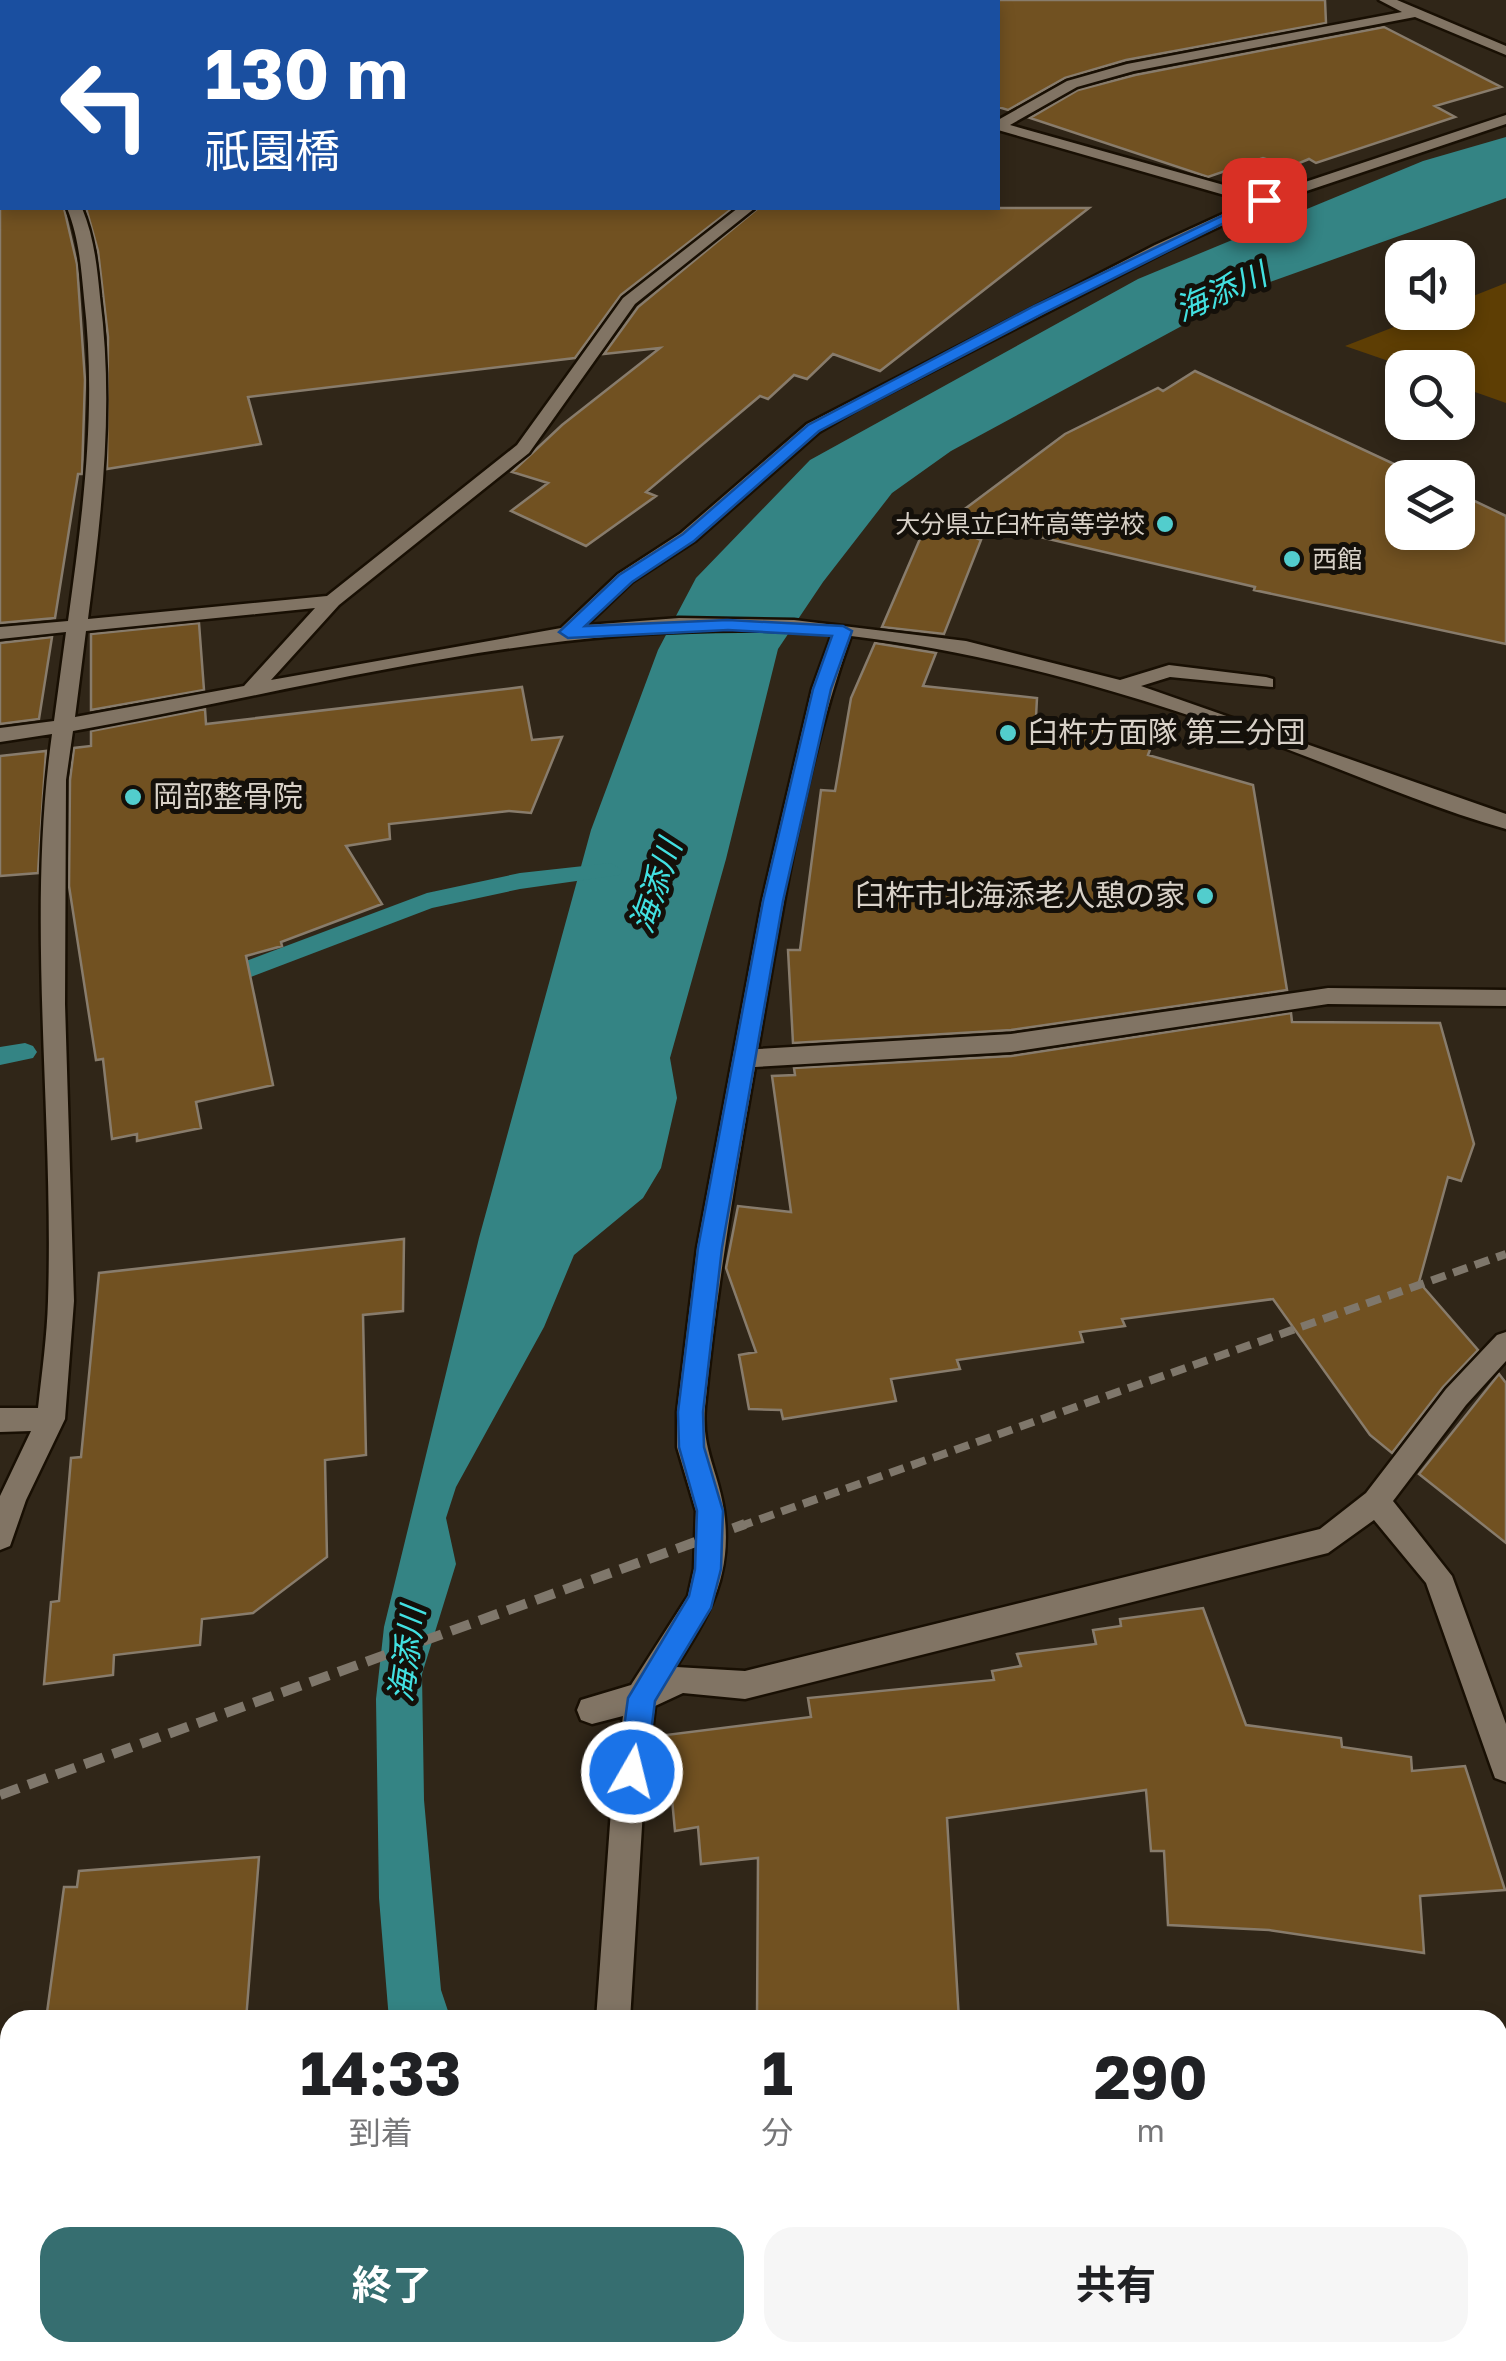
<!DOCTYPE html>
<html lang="ja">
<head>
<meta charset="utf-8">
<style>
  body { margin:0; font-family:"Golos Text","Noto Sans JP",sans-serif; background:#f6f6f6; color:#202124; height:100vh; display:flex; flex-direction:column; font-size:38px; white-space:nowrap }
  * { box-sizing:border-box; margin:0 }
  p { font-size:32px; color:#757577 }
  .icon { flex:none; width:55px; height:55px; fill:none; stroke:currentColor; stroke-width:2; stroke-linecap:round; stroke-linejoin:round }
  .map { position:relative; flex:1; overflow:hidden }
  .panel { position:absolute; left:0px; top:2010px; width:1508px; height:352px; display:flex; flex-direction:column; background:#fff; border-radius:30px 30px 0 0; box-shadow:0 5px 15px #0003 }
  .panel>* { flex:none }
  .top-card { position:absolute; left:0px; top:0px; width:1000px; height:210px; box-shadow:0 5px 15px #0003; background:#1a4fa0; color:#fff; overflow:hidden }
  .controls { position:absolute; left:1385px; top:240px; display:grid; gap:20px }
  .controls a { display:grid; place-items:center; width:90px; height:90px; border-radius:20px; background:#fff; box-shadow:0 5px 15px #0003; font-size:50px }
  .pin { position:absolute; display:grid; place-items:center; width:85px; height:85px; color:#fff; margin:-42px; border-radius:20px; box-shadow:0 5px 15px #0006 }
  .me { position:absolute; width:110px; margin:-55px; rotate:8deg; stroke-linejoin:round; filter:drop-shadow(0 0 8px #0008) }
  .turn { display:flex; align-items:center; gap:35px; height:210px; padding:0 40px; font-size:45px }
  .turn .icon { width:130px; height:130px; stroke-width:2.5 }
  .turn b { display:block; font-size:70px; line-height:85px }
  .eta { display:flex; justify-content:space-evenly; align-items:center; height:170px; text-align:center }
  .eta b { font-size:60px; font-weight:700; line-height:70px }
  .primary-button { display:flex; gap:20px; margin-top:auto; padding:20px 40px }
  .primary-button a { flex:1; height:115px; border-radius:30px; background:#366e70; color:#fff; font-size:40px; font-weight:700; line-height:115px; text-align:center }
  .primary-button a+a { background:#f6f6f6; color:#202124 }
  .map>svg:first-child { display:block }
  .green { fill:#5e3e04 }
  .water { fill:#348484 }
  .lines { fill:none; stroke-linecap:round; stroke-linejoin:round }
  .stream { fill:#348484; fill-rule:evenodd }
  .building { fill:#715121; stroke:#887c6c; stroke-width:2.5 }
  .minor-casing { stroke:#180f03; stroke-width:5 }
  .minor { fill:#817464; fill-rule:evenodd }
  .rail-far1 { stroke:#7f776b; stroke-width:8; stroke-dasharray:15 8; stroke-linecap:butt }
  .rail { stroke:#7f776b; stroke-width:10; stroke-dasharray:20 10; stroke-linecap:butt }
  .route { fill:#1a73e8; stroke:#114b97; stroke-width:2.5 }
  .poi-dot { fill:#52cdcd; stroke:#14100a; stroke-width:4 }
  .labels { text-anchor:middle; stroke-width:10; stroke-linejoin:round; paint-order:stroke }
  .far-poi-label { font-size:25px; fill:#d8d1c8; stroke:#14100a; text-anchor:end }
  .poi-label { font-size:30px; fill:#d8d1c8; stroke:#14100a; text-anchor:start }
  .water-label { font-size:32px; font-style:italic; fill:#42e0e1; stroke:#14100a }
</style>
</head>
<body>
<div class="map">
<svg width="1506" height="2361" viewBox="0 0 1506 2361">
  <rect width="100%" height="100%" fill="#302618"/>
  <path class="green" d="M 1506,283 L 1506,403 L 1458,386 L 1458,368 L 1406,367 L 1345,346 L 1430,313 L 1458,312 L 1458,302 Z"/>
  <path class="water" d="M 1506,137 L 1506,198 L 1250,289 L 951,451 L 892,493 L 823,582 L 778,649 L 726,859 L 670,1058 L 677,1098 L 661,1168 L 643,1198 L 574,1255 L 544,1327 L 456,1487 L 446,1518 L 456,1564 L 422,1674 L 424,1800 L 441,1990 L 451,2020 L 389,2020 L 379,1898 L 376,1699 L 384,1627 L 479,1238 L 591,830 L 658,650 L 696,578 L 810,460 L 1138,279 L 1423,161 Z"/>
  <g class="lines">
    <path class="stream" d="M 611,863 L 622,870 L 619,875 L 520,889 L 432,908 L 227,986 L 211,986 L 208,980 L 211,974 L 427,893 L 520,873 Z
      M 25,1043 L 33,1046 L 37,1052 L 33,1058 L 0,1065 L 0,1047 Z"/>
  </g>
  <path class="building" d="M 998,0 L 1325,0 L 1326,23 L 1126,60 L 1065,78 L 1008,110 L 998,107 Z
    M 1384,27 L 1501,87 L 1435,106 L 1455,117 L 1316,163 L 1309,159 L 1290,167 L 1263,158 L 1208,177 L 1030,118 L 1078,90 L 1135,75 Z
    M 0,208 L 64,208 L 77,264 L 85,380 L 82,474 L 78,474 L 55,618 L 0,623 Z
    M 86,208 L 733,208 L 621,295 L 575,358 L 248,397 L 261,444 L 107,469 L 108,337 L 98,251 Z
    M 758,208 L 1089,208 L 880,371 L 833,354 L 807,379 L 794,375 L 768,399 L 760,396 L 646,492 L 656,496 L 586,546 L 511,511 L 548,483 L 512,472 L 562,425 L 660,348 L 604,354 L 638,307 Z
    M 1195,371 L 1424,478 L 1402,478 L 1402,532 L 1458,532 L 1458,493 L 1506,516 L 1506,644 L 1254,590 L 1255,587 L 954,517 L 1065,434 L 1158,388 L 1163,391 Z
    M 929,518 L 981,540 L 944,634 L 882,627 Z
    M 199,623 L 204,690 L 91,710 L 91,634 Z
    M 52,637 L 39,719 L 0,724 L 0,643 Z
    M 875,643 L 936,653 L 923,686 L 1037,698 L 1036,717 L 1154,739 L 1148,755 L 1253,785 L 1287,990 L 1011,1030 L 793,1043 L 788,950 L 800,950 L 821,790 L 835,791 L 851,698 Z
    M 522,687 L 532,740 L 562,737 L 531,813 L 509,811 L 389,824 L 390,839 L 346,846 L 382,904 L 281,942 L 282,946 L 246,956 L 273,1085 L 196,1102 L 201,1128 L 137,1141 L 137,1134 L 112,1139 L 103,1059 L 96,1060 L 69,886 L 70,780 L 74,748 L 91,746 L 91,731 L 205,709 L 206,724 Z
    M 46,751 L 38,873 L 0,876 L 0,756 Z
    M 1291,1013 L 1292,1022 L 1440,1023 L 1474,1144 L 1461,1181 L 1448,1177 L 1419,1282 L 1478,1350 L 1443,1387 L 1392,1453 L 1370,1435 L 1273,1299 L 1122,1319 L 1125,1326 L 1080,1332 L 1083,1342 L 957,1360 L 960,1369 L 891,1379 L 896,1401 L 783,1419 L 781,1410 L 749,1409 L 739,1355 L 756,1352 L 726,1268 L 738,1206 L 791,1212 L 772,1076 L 795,1075 L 794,1068 L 1011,1056 Z
    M 404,1239 L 403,1311 L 363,1315 L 366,1455 L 325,1460 L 327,1557 L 253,1613 L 202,1619 L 200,1645 L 114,1655 L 113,1675 L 44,1684 L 51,1602 L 59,1601 L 71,1458 L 81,1457 L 99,1273 Z
    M 1499,1374 L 1506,1383 L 1506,1543 L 1419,1474 Z
    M 1203,1608 L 1246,1725 L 1341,1738 L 1342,1747 L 1411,1757 L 1412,1771 L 1465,1766 L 1505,1890 L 1420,1896 L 1424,1953 L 1269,1930 L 1168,1925 L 1164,1851 L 1151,1851 L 1146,1790 L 947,1818 L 959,2020 L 757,2020 L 758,1858 L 701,1864 L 698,1827 L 675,1831 L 666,1735 L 811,1717 L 808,1698 L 994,1680 L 992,1671 L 1021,1666 L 1017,1654 L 1096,1644 L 1093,1630 L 1121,1626 L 1120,1619 Z
    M 259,1857 L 246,2020 L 46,2020 L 64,1887 L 77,1887 L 79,1871 Z"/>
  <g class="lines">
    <defs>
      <path id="minor" d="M 1379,0 L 1397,0 L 1506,46 L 1506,55 L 1415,17 L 1134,71 L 1077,87 L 1010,125 L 1263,196 L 1506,115 L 1506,124 L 1268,204 L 1167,251 L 860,408 L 819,432 L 695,541 L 632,582 L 587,625 L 679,618 L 794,620 L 966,641 L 1120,680 L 1169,665 L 1266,677 L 1273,679 L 1273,687 L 1170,677 L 1141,686 L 1506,814 L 1506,829 C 1431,808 1357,775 1284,748 C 1142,697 1002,654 851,636 C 804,768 782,911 758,1049 L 1011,1034 L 1328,988 L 1506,990 L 1506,1006 L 1328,1004 L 1011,1052 L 755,1067 C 735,1180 716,1293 705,1407 C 701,1449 719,1473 724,1511 C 733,1576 709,1615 676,1667 L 745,1671 L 1320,1529 L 1366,1493 L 1446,1389 L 1497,1335 L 1506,1332 L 1506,1361 L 1466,1405 L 1393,1501 L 1452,1576 L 1506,1724 L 1506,1782 L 1495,1778 L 1491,1767 L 1426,1583 L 1374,1520 L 1328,1553 L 745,1699 L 683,1693 L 655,1706 L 643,1810 L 630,2020 L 596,2020 L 611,1810 L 623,1716 L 592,1724 L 581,1720 L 577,1710 L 581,1700 L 631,1685 L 688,1596 L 694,1569 L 696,1511 L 677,1447 L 677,1412 L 697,1248 L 762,901 L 812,689 L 832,634 C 574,613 325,686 73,731 L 66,780 L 65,1004 L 74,1301 L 65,1419 L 26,1500 L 10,1546 L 0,1550 L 0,1496 L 31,1431 L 0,1432 L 0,1408 L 38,1408 C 42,1372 47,1336 48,1301 C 54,1112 26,921 52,734 L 0,742 L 0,728 L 54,721 L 66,632 L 0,639 L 0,627 L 68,621 C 83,512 97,408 84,298 C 81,267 79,238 67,208 L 82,208 C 94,237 97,266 100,297 C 114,406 102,510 88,619 L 327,596 L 517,445 L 623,298 L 738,208 L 755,208 L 635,304 L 529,453 L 339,605 L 271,680 L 561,628 L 618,574 L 681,533 L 807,424 L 1155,245 L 1249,202 L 998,130 L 998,120 L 1067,81 L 1127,64 L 1402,12 ZM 315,608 L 244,686 L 75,717 L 86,631 Z
        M 2,191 L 2,201 L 0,202 L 0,192 Z
        M 609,2352 L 646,2352 L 647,2361 L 611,2361 Z"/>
    </defs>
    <use href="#minor" class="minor-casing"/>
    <use href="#minor" class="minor"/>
    <path class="rail-far1" d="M 738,1527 L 1506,1254"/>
    <path class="rail" d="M 0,1795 L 745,1524"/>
  </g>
  <path class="route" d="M 1259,198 L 1270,200 L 1044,313 L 819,431 L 694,541 L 632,582 L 585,626 L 728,620 L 843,626 L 852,631 L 831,689 L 783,901 L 722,1248 L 703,1412 L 704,1447 L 723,1511 L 721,1569 L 711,1608 L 655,1701 L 646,1772 L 642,1782 L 632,1786 L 622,1782 L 618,1772 L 628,1698 L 689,1596 L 695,1569 L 697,1511 L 679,1447 L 678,1412 L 698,1248 L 763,901 L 813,689 L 832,636 L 728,630 L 568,638 L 559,632 L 619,575 L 683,534 L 808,425 L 1034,306 Z"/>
  <g class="poi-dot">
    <circle cx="1165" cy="524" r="10"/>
    <circle cx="1292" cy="559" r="10"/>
    <circle cx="1008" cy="733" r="10"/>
    <circle cx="133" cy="797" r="10"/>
    <circle cx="1205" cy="896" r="10"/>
  </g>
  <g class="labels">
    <g class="far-poi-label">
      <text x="1145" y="533">大分県立臼杵高等学校</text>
      <text x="1312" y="568" text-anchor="start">西館</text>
    </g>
    <g class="poi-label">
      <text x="1028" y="743">臼杵方面隊 第三分団</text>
      <text x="153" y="807">岡部整骨院</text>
      <text x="1185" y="906" text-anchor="end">臼杵市北海添老人憩の家</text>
    </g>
    <g class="water-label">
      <text transform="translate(1221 292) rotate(-24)" y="11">海添川</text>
      <text transform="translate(656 886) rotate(-71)" y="11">海添川</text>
      <text transform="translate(407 1654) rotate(-82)" y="11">海添川</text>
    </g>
  </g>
</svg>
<div class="controls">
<a><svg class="icon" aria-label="sound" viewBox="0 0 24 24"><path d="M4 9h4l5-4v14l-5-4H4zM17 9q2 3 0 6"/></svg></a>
<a><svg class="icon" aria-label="search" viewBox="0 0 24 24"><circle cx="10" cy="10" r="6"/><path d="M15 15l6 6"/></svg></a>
<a><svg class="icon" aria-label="layers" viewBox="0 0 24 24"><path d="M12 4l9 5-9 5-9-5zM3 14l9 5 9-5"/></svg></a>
</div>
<div class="pin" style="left:1264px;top:200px;background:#d93025"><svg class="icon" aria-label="arrive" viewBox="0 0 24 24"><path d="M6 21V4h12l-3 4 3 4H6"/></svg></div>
<svg class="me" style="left:632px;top:1772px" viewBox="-20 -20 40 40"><circle r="17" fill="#1a73e8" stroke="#fff" stroke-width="3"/><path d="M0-11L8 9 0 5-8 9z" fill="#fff"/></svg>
<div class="top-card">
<div class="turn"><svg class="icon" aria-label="left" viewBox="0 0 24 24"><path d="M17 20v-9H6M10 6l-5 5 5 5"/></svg><div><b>130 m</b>祇園橋</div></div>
</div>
<section class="panel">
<div class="eta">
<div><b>14:33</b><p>到着</p></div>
<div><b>1</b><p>分</p></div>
<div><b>290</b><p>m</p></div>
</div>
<div class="primary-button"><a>終了</a><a>共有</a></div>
</section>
</div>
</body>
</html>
